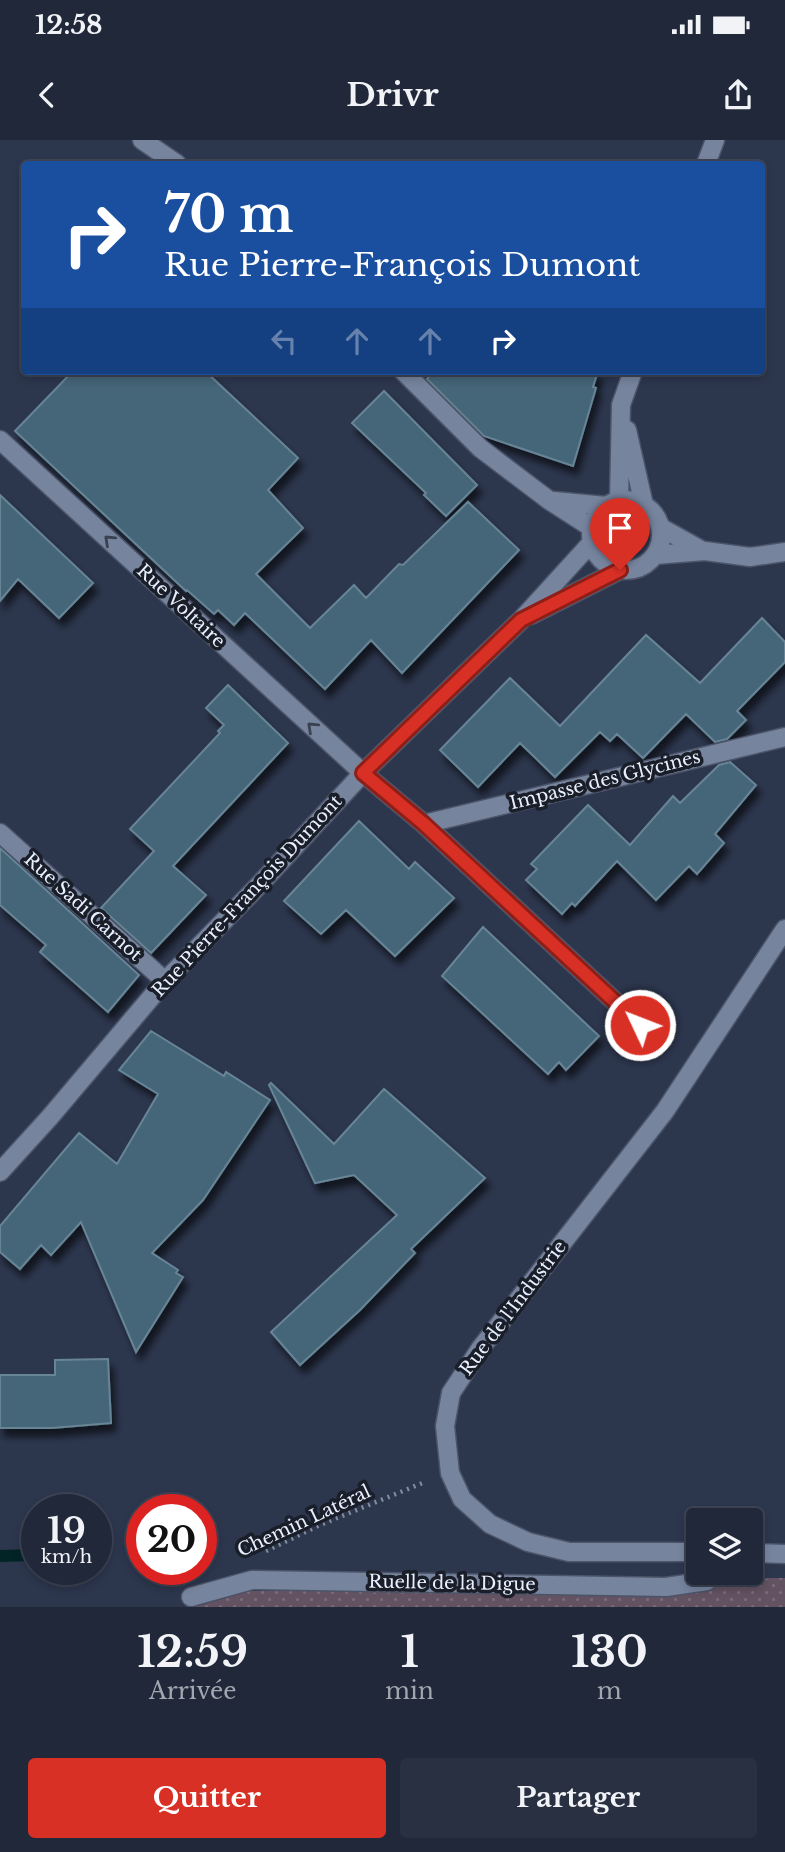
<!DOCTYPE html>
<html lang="fr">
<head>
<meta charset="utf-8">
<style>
  body { margin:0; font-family:"Libre Baskerville",serif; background:#293042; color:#f1f3f6; height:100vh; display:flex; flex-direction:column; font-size:26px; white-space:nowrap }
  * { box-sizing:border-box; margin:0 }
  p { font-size:23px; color:#a2a6af }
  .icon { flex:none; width:38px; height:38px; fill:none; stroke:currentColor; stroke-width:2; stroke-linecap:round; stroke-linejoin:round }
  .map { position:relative; height:1467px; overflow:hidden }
  .details { display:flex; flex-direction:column; background:#21283a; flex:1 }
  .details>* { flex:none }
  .guide { position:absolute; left:21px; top:21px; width:744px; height:214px; border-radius:7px; box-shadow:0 4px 10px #0003,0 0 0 2px #3e4454; background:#1a4fa0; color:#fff; overflow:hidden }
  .tools { position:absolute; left:686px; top:1368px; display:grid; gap:14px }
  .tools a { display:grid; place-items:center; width:77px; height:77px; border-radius:7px; background:#21283a; box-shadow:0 4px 10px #0003,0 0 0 2px #3e4454; font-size:35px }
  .speed { position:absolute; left:21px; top:1354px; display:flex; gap:14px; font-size:35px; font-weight:700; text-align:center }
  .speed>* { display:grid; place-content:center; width:91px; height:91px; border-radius:50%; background:#21283a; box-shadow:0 4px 10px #0003,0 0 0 2px #3e4454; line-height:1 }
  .speed small { font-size:18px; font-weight:400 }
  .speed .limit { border:10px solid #d22; background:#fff; color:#111 }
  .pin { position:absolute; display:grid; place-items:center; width:60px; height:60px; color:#fff; margin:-72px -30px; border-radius:50% 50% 50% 0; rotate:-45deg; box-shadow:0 0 7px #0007 }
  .pin .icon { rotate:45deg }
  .me { position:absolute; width:77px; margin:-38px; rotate:313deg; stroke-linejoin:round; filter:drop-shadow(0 0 5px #0008) }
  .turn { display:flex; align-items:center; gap:24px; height:147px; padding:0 28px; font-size:32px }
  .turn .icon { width:91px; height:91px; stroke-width:2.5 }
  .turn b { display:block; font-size:49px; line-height:60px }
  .lanes { display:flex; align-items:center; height:66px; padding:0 28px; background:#0003; justify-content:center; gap:35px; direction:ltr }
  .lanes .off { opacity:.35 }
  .eta { display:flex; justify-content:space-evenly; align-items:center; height:119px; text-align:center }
  .eta b { font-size:42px; font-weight:700; line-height:49px }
  .action { display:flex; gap:14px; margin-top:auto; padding:14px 28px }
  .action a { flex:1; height:80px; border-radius:7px; background:#d93025; color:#fff; font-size:28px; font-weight:700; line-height:80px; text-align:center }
  .action a+a { background:#293042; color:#f1f3f6 }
  .status { display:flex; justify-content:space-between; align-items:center; height:49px; padding:0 35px; background:#21283a; direction:ltr }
  .status svg { height:19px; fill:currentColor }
  header { display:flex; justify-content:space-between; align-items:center; height:91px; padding:0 28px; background:#21283a; font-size:32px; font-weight:700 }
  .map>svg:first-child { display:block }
  .grass { fill:url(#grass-dots) }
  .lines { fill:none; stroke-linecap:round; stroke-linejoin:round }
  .stream { stroke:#032427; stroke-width:12 }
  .building { fill:#456578; stroke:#678596; stroke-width:2; filter:url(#shadow) }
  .service-casing { stroke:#4b5468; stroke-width:21 }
  .minor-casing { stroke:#4b5468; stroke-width:21 }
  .path { stroke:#858ea1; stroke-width:4.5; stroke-dasharray:2 5; stroke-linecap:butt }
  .service { stroke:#77849e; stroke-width:18 }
  .minor { stroke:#77849e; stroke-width:18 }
  .oneway { stroke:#3a4252 }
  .route-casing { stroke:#8d1f18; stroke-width:18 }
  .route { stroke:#d93025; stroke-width:12 }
  .labels { text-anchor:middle; stroke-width:7; stroke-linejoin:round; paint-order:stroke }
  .street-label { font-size:18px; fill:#e8f0ff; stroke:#191e29 }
</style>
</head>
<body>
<div class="status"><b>12:58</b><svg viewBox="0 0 49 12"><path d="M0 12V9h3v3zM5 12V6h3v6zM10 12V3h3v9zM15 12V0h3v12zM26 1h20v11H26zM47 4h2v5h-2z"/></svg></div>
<header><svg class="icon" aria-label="back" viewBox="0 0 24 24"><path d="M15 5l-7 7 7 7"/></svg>Drivr<svg class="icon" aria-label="share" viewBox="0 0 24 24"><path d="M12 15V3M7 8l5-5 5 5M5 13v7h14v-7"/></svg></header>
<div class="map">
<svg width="785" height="1467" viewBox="0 0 785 1467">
  <defs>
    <pattern id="grass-dots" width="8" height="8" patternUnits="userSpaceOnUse" patternTransform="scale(1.75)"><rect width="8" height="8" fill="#635262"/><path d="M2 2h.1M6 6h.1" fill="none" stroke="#796b7a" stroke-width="1.8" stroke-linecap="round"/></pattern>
    <filter id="shadow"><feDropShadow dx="4.5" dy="8" stdDeviation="3.5" flood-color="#0009"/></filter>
  </defs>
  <rect width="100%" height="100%" fill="#2c364d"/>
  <path class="grass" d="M 769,1438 L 785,1438 L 785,1467 L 194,1467 L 250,1451 L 731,1445 Z"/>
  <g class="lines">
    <path class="stream" d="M 0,1416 L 37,1415"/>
  </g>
  <path class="building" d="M 73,231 L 205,231 L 298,318 L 268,350 L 303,388 L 256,434 L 310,488 L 354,445 L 366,458 L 399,424 L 403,425 L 468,362 L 519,410 L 402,533 L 371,500 L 325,549 L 245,473 L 234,485 L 218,470 L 214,474 L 187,450 L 186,451 L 15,291 Z
    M 432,231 L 598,231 L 593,247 L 596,248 L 573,326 L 484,296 L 427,239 Z
    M 384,251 L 477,345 L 446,376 L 424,355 L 426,353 L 352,283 Z
    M 0,355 L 93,443 L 59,478 L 18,439 L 0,461 Z
    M 762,478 L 785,502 L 785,522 L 737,571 L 746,580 L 727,599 L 715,602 L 686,574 L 643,618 L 617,594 L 610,601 L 600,592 L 555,637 L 520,603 L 478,647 L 440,610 L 510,538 L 560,586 L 646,495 L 700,543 Z
    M 228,545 L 288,603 L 173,726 L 206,755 L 151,813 L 101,768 L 154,711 L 130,689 L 220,593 L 218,591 L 224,585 L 206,568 Z
    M 730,622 L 756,645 L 715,694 L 724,703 L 697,734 L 689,726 L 656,760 L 617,721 L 575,766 L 572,763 L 562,774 L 526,740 L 537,729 L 531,724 L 588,665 L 630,705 L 673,656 L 680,663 L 719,625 Z
    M 359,681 L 409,729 L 415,722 L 454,758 L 395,816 L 346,770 L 321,794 L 284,761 Z
    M 0,708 L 139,835 L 108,872 L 40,812 L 46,805 L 0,765 Z
    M 483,787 L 599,896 L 566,930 L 559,922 L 548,934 L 442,836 Z
    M 151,891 L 224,936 L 226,932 L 270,960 L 203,1060 L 152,1113 L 178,1130 L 176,1133 L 183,1137 L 136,1212 L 81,1082 L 51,1115 L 41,1105 L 20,1129 L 0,1112 L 0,1086 L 79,993 L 117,1024 L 158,954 L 119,930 Z
    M 271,943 L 334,1004 L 384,949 L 485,1038 L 411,1109 L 415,1113 L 360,1170 L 300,1225 L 271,1192 L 397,1075 L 354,1035 L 315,1043 L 269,945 Z
    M 108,1219 L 111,1283 L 52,1288 L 0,1288 L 0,1235 L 55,1235 L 55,1220 Z"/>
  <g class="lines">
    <defs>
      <path id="service" d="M 363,633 L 424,684 L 640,885
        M 424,684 L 785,597
        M 0,693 L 165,841
        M 191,1457 L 252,1440 L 666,1447 L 707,1441 L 711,1433"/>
      <path id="minor" d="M 142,0 L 177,24
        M 706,24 L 715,0
        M 403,231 L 480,308 L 550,361 L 592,388
        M 627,290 L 644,365
        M 0,300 L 363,633
        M 619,360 L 621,265 L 633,231
        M591 395a35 35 0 1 1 70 0a35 35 0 1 1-70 0Z
        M 554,361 L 606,366
        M 660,387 L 703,411
        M 655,415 L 705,411 L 750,417 L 785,412
        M 531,475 L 620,430
        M 0,1032 L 50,977 L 165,841 L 260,744 L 363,633 L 521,480 L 593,401
        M 698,1412 L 569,1412 L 528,1402 L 490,1384 L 462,1359 L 450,1333 L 445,1286 L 451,1253 L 480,1209 L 665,971 L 785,789
        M 751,1413 L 785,1414"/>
    </defs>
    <use href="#service" class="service-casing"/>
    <use href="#minor" class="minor-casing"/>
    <path class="path" d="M 266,1411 L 320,1385 L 425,1342"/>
    <use href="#service" class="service"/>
    <use href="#minor" class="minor"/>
  </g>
  <defs><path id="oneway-chevron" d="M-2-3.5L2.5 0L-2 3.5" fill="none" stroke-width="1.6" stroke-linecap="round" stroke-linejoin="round" transform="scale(1.75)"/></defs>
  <g class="oneway">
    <use href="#oneway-chevron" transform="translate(109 400) rotate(-137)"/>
    <use href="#oneway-chevron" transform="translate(312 587) rotate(-137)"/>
  </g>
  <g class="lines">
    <defs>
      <path id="route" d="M 620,430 L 521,480 L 363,633 L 424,684 L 640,885"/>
    </defs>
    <use href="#route" class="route-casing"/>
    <use href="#route" class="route"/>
  </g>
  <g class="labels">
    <g class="street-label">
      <text transform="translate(181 466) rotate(43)" y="6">Rue Voltaire</text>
      <text transform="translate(605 640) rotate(-14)" y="6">Impasse des Glycines</text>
      <text transform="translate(247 756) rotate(-47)" y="6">Rue Pierre-François Dumont</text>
      <text transform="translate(83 767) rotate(42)" y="6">Rue Sadi Carnot</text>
      <text transform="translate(513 1168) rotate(-53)" y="6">Rue de l'Industrie</text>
      <text transform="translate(304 1381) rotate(-25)" y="6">Chemin Latéral</text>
      <text transform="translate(452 1443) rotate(1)" y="6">Ruelle de la Digue</text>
    </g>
  </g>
</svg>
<div class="tools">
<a><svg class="icon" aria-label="layers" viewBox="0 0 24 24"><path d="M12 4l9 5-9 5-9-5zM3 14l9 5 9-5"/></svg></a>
</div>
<div class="speed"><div>19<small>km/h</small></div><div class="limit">20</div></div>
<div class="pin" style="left:620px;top:430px;background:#d93025"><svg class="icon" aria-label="arrive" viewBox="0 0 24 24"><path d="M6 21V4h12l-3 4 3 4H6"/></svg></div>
<svg class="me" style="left:640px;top:885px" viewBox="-20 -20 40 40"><circle r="17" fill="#d93025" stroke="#fff" stroke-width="3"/><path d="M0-11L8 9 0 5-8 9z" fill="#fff"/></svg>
<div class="guide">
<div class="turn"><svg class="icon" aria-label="right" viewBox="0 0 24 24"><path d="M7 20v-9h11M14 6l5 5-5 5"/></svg><div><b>70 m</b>Rue Pierre-François Dumont</div></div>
<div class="lanes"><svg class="icon off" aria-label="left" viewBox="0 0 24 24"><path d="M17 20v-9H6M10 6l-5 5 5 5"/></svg><svg class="icon off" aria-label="ahead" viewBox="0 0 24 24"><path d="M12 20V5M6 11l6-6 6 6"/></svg><svg class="icon off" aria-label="ahead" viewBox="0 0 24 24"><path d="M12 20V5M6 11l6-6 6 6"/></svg><svg class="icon" aria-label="right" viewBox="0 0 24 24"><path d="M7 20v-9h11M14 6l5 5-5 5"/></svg></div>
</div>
</div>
<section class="details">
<div class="eta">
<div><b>12:59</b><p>Arrivée</p></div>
<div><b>1</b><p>min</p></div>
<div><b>130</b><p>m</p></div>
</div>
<div class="action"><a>Quitter</a><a>Partager</a></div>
</section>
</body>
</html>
